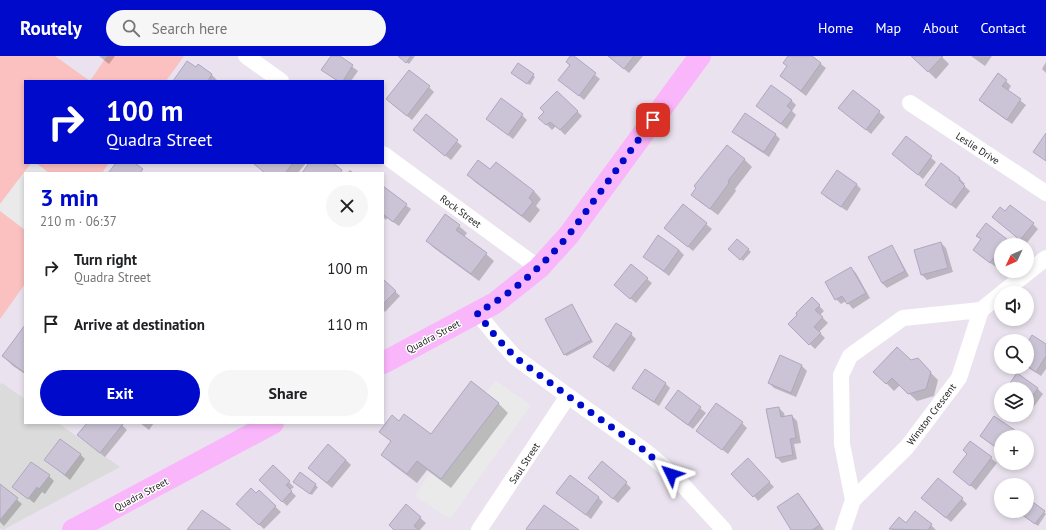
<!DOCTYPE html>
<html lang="en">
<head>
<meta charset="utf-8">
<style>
  body { margin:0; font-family:"PT Sans",sans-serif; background:#f6f6f6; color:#202124; height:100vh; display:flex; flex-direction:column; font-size:15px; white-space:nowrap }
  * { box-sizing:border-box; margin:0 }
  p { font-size:13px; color:#757577 }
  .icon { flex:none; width:22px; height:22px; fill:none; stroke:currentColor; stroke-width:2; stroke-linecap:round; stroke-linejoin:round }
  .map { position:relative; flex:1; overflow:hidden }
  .panel { position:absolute; left:24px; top:116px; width:360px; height:252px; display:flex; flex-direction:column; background:#fff; border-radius:0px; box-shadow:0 2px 6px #0003 }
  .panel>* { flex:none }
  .banner { position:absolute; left:24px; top:24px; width:360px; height:84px; border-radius:0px; box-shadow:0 2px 6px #0003; background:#000acb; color:#fff; overflow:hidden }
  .needle { width:26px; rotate:226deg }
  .tools { position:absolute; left:994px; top:182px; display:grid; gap:8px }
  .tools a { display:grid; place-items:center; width:40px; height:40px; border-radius:50%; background:#fff; box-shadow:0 2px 6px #0003; font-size:20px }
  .pin { position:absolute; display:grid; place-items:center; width:34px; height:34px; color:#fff; margin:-17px; border-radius:8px; box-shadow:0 2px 6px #0006 }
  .me { position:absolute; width:44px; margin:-22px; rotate:311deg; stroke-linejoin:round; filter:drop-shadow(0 0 3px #0008) }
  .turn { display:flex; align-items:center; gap:14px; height:84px; padding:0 16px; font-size:18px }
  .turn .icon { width:52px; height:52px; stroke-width:2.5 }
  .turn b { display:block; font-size:28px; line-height:34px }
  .round { display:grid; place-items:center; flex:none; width:42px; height:42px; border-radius:21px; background:#f6f6f6 }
  .overview { display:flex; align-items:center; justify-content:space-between; height:68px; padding:0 16px }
  h1 { font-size:24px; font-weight:700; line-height:30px; color:#000acb }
  .primary-button { display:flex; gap:8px; margin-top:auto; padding:8px 16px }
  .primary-button a { flex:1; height:46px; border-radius:24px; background:#000acb; color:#fff; font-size:16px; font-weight:700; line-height:46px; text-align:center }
  .primary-button a+a { background:#f6f6f6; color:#202124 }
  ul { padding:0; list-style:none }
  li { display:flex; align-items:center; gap:12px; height:56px; padding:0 16px }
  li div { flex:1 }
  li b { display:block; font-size:15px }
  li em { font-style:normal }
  header { display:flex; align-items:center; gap:24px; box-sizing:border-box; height:56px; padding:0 20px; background:#000acb; color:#fff }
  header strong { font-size:19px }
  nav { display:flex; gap:22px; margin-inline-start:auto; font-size:14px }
  .search { width:280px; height:36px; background:#f6f6f6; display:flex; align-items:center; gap:10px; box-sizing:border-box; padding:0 14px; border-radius:22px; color:#757577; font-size:15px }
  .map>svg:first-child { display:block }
  .residential { fill:#dbdbdc }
  .park { fill:#fac1c0 }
  .parking { fill:#eaeaea }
  .shadow { fill:#0003 }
  .building { fill:#cbc4d6; stroke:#b0a6c1 }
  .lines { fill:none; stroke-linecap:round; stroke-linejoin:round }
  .street { stroke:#fff; stroke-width:16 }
  .secondary { stroke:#fab6fa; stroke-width:22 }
  .route { stroke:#000acb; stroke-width:7; stroke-dasharray:0 12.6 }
  .labels { text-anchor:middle; stroke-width:3; stroke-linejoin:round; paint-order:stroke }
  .street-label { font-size:10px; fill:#1e1e1e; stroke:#fff }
</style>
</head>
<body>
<header>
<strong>Routely</strong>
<div class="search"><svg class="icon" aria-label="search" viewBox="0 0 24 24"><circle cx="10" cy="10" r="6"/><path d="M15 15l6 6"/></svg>Search here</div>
<nav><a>Home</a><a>Map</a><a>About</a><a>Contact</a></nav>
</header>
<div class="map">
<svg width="1046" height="474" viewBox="0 0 1046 474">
  <rect width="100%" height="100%" fill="#eae3ef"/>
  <path class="residential" d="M 2,327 L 25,343 L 25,367 L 58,367 L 120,411 L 3,474 L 0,472 L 0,329 Z"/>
  <path class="park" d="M 0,0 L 55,0 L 90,25 L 107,0 L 184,0 L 166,25 L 25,25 L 25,107 L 109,107 L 102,117 L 25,117 L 25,228 L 0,263 Z"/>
  <path class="parking" d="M 31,107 L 36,107 L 49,117 L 25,117 L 25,174 L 0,155 L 0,148 Z
    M 496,325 L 531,349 L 450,463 L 415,440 L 431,416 L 441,423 L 499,347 L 486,337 Z"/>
  <path class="shadow" d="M 99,0 L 115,0 L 109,8 Z
    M 332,0 L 338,0 L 358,15 L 351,25 L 337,25 L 323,13 Z
    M 399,0 L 415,0 L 409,8 Z
    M 572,0 L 600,23 L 584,44 L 560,24 L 570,10 L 567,6 Z
    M 608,0 L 643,0 L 629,17 Z
    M 790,0 L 811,0 L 826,12 L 806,40 L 781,20 L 788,10 Z
    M 912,0 L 941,0 L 949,8 L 936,23 Z
    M 971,0 L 992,0 L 985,10 Z
    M 1046,6 L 1046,17 L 1042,13 Z
    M 198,9 L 212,19 L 217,24 L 216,25 L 175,25 L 196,12 Z
    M 515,19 L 533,19 L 535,21 L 530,29 Z
    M 1006,25 L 1011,30 L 1008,35 L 1026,49 L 1012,68 L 985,49 L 980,44 Z
    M 429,31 L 434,36 L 412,64 L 392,48 Z
    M 853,35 L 885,61 L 871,78 L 840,52 Z
    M 791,44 L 796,49 L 792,55 L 796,59 L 787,73 L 757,50 Z
    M 577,55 L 582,60 L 565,79 L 556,70 L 552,74 L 540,62 L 546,56 Z
    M 426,59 L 462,90 L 451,104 L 419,79 Z
    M 522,59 L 527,64 L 513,83 L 487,63 Z
    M 734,76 L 775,78 L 780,83 L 769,101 L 739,81 Z
    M 906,81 L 936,106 L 923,123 L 893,98 Z
    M 744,103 L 752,111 L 735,133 L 736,135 L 718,159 L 700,146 L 692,138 L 697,132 Z
    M 256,107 L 306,107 L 298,117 L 265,117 Z
    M 942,109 L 960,123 L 965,128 L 963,129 L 970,135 L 956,153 L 926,129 Z
    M 350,114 L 354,117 L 347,117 Z
    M 490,115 L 534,135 L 541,143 L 536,150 L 540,154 L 530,167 L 475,126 L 468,118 Z
    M 856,128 L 861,133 L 847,155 L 827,142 L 822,137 Z
    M 383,132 L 411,153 L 399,170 L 387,162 L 386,164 L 383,161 Z
    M 683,149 L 712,173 L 693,195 L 670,176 Z
    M 1005,156 L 1033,168 L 1038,173 L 1026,188 L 993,161 Z
    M 459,170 L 467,177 L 464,181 L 486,198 L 494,205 L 479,225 L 434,192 L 427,185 Z
    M 737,184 L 751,196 L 743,205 L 729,193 Z
    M 1007,184 L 1012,189 L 1001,189 L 1001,204 L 996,211 L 979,199 Z
    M 941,187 L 946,192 L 953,216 L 927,224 L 922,219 Z
    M 891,191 L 896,196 L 909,220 L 887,232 L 882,227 Z
    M 679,194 L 684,199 L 669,220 L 644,201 Z
    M 851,212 L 856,217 L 870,242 L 853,253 L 846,245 L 841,248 L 836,243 Z
    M 647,223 L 652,227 L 636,247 L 620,234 Z
    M 383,224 L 400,240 L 385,256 L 383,253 Z
    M 812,242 L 824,255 L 820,259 L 828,267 L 819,276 L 825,282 L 815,293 L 789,268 Z
    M 572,250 L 593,286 L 567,300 L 564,298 Z
    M 25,271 L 25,318 L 13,310 L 3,300 Z
    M 631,278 L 636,283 L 614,316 L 594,301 Z
    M 1027,288 L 1046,289 L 1046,313 L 1041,320 L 1027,311 Z
    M 780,301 L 802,310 L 807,315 L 796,341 L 774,332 L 769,327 Z
    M 911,305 L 925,311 L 938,324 L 934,340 L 917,345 L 900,329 L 894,335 L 875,316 Z
    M 1017,319 L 1038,333 L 1043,338 L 1025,363 L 1019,359 L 1027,359 L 1027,333 L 1007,333 Z
    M 471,327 L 499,348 L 508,357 L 451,432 L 427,414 L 417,427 L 392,408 L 382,398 L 392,386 L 381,376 L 399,366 L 431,380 Z
    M 665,327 L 670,332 L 659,350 L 638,336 L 634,331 Z
    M 679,335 L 706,357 L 693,373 L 671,357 Z
    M 779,352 L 784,357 L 785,361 L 792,360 L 797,365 L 801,387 L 794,388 L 797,403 L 782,407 L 777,402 Z
    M 994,361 L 1022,381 L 1001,381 L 1001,396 L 981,380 Z
    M 88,367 L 120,367 L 127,374 L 105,401 L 84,384 Z
    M 140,367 L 154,367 L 149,374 Z
    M 742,367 L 747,372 L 728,398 L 697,375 Z
    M 971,386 L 997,407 L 976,434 L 954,416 L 968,398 Z
    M 80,398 L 85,403 L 70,424 L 46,404 Z
    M 346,404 L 351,409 L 332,432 L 314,417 Z
    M 753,409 L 774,431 L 758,445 L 754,440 Z
    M 300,418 L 318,431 L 312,439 L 297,428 Z
    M 49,420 L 54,425 L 45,438 L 42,436 L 34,447 L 14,431 Z
    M 289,426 L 294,431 L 290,434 L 296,440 L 287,450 L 265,429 Z
    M 594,426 L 626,427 L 631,432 L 618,447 Z
    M 0,429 L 22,448 L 4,470 L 0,466 Z
    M 259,435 L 281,456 L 264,473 L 242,453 Z
    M 558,437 L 598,441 L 603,446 L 591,463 Z
    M 798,438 L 803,443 L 824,474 L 793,474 Z
    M 962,443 L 967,448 L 951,466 L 928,447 Z
    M 406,449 L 426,467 L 420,474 L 395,474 Z
    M 1027,451 L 1044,456 L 1046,458 L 1038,470 L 1024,460 L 1024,455 L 1027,455 Z
    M 899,462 L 906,468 L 931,469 L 936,474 L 891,474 L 890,473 Z"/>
  <path class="building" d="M 331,0 L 340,0 L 353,9 L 343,25 L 338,25 L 321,14 Z
    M 398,0 L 411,0 L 406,7 Z
    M 570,0 L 574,0 L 596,17 L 579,40 L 558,24 L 570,9 L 566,6 Z
    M 608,0 L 634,0 L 624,13 Z
    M 788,0 L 812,0 L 821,7 L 801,35 L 780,20 L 787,10 L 783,7 Z
    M 911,0 L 943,0 L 928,16 Z
    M 187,5 L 196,11 L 198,8 L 212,18 L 208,25 L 173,25 Z
    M 518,7 L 534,18 L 527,28 L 511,17 Z
    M 409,14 L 430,30 L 407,60 L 386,43 Z
    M 998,17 L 1007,24 L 1002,30 L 1021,43 L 1007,64 L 979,44 Z
    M 771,29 L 792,44 L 787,50 L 792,54 L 781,68 L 756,50 Z
    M 853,34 L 880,55 L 866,74 L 838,52 Z
    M 557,35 L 578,55 L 560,74 L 550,66 L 546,69 L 538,62 L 544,56 L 540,52 Z
    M 501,42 L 523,58 L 508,79 L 486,63 Z
    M 745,57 L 776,78 L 764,96 L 732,76 Z
    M 426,58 L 458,84 L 445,100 L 413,74 Z
    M 1046,77 L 1046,105 L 1033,96 Z
    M 906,80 L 932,100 L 918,119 L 892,98 Z
    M 727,89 L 745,103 L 728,125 L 729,127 L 710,153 L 691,139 L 696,132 L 694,130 Z
    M 478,104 L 490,113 L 496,106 L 534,135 L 529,142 L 533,146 L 522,160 L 467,119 Z
    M 116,107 L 135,107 L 143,113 L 140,117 L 108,117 Z
    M 255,107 L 293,107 L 285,117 L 265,117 L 254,108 Z
    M 309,107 L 333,107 L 342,114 L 340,117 L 302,117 Z
    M 941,107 L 960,122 L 959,124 L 965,130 L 951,149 L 925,129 Z
    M 837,114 L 857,128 L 841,151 L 821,137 Z
    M 383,130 L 407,148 L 393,166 L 383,158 Z
    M 683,148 L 707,167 L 688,191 L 664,172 Z
    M 1010,149 L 1034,167 L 1020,184 L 992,161 L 1000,151 L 1005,155 Z
    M 445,158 L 460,169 L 456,174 L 487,197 L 471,218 L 426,185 Z
    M 986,167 L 1008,184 L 1004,189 L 1001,189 L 1001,192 L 990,207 L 973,194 L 981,183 L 976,180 Z
    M 658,179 L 679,194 L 664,215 L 643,201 Z
    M 737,183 L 749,193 L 740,204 L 728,193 Z
    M 941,186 L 948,212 L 921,219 L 914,194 Z
    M 892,189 L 905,215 L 882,227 L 868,201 Z
    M 631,208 L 648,222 L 630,243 L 614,229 Z
    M 851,211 L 866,237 L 847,248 L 842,240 L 835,244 L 825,226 Z
    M 383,223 L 396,235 L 383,248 Z
    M 812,241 L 820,249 L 815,254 L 823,261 L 814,271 L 821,277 L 809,289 L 788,268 L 797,259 L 796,257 Z
    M 572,248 L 591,284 L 564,299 L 545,263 Z
    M 616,267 L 632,277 L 608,311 L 593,301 Z
    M 25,269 L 25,317 L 2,300 Z
    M 1032,279 L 1046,288 L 1046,300 L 1036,316 L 1027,310 L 1027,287 Z
    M 897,291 L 911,304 L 918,302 L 931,316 L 926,333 L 908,338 L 892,322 L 886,328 L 873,316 Z
    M 780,299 L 802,309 L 791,337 L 768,327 Z
    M 645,313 L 666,327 L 654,346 L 632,332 Z
    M 1017,317 L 1038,332 L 1027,348 L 1027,333 L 1006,333 Z
    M 471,325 L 499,347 L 441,423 L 417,405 L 407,418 L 381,399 L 391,385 L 379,376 L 392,359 L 399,365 L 404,358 L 431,378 Z
    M 678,334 L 701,351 L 688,369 L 665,352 Z
    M 716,347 L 743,366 L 722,394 L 696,375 Z
    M 779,351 L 781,361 L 792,359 L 796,382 L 790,383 L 793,399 L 776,402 L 766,353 Z
    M 994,360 L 1022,379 L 1021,381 L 1001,381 L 1001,395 L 980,380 Z
    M 87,367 L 122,367 L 123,368 L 100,397 L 77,379 Z
    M 60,383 L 81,398 L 65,419 L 44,404 Z
    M 970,385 L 992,401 L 970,430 L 953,416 L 967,398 L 963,394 Z
    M 328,388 L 346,404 L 327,427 L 308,412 Z
    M 748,402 L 770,426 L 753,441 L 731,418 Z
    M 602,405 L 627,426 L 613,443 L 588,422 Z
    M 31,406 L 50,419 L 39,433 L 37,431 L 28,443 L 12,431 Z
    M 273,409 L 290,425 L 286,429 L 292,435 L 282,446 L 259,424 Z
    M 300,416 L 316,428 L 310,438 L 293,426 Z
    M 570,419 L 599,441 L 586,459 L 556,437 Z
    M 938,422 L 963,442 L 946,462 L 921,442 Z
    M 0,428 L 18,442 L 0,464 Z
    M 251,432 L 256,437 L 259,434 L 276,450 L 259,469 L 236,448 Z
    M 798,437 L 820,469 L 812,474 L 791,474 L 777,451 Z
    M 1030,444 L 1045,455 L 1035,468 L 1021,458 L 1023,455 L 1027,455 L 1027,449 Z
    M 406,448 L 421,461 L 414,470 L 419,474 L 394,474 L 389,469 Z
    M 544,449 L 579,474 L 528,474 L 526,473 Z
    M 202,454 L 231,474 L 187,474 Z
    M 915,455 L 932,468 L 928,474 L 889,473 L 899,461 L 906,467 Z"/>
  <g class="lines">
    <path class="street" d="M 246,0 L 281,25
      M 910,47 L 1046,137
      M 383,98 L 539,212
      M 1002,237 L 1046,202
      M 477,257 L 497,281 L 515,301 L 568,340 L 645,395 L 663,410 L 680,426 L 724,474
      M 853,444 L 842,388 L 841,319 L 850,300 L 903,262 L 981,254
      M 479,474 L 568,340
      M 843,474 L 853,444 L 907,391 L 959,322 L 981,254 L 1001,238"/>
    <path class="secondary" d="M 383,307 L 495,247 L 539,212 L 568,180 L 700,0
      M 73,474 L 273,367"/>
  </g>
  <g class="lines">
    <path class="route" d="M 653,64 L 568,180 C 541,211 513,237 477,257 L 497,282 L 515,301 L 568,340 L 645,395 L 671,418"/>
  </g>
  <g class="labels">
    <g class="street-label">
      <text transform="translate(978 92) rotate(33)" y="4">Leslie Drive</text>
      <text transform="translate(461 155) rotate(36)" y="4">Rock Street</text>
      <text transform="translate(433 280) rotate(-28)" y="4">Quadra Street</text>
      <text transform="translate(931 358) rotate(-53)" y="4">Winston Crescent</text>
      <text transform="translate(524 407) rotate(-57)" y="4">Saul Street</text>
      <text transform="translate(141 438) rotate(-28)" y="4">Quadra Street</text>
    </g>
  </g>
</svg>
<div class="tools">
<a><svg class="needle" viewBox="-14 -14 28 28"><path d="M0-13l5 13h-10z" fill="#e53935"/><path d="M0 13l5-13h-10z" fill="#757577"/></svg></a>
<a><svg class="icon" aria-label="sound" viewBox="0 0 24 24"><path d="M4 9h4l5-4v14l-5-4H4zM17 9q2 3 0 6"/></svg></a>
<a><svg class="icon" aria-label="search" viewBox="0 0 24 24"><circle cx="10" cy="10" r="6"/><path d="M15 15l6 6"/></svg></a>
<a><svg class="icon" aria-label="layers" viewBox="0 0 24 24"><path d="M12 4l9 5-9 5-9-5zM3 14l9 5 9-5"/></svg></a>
<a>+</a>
<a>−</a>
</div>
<div class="pin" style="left:653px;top:64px;background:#d93025"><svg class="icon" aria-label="arrive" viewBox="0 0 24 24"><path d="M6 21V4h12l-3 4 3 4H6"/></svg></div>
<svg class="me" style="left:671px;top:418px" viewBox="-20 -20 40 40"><path d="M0-17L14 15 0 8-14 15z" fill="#000acb" stroke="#fff" stroke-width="4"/></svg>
<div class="banner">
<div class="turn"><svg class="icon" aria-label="right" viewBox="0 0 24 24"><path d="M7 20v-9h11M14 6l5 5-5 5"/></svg><div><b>100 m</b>Quadra Street</div></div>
</div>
<section class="panel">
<div class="overview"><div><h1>3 min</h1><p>210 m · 06:37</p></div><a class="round"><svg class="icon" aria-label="close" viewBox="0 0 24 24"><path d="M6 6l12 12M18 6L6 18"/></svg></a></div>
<ul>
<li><svg class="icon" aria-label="right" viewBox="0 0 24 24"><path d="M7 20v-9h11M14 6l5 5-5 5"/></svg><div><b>Turn right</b><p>Quadra Street</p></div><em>100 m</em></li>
<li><svg class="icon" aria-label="arrive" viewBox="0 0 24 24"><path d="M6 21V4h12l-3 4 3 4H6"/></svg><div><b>Arrive at destination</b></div><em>110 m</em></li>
</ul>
<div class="primary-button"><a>Exit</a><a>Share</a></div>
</section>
</div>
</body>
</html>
